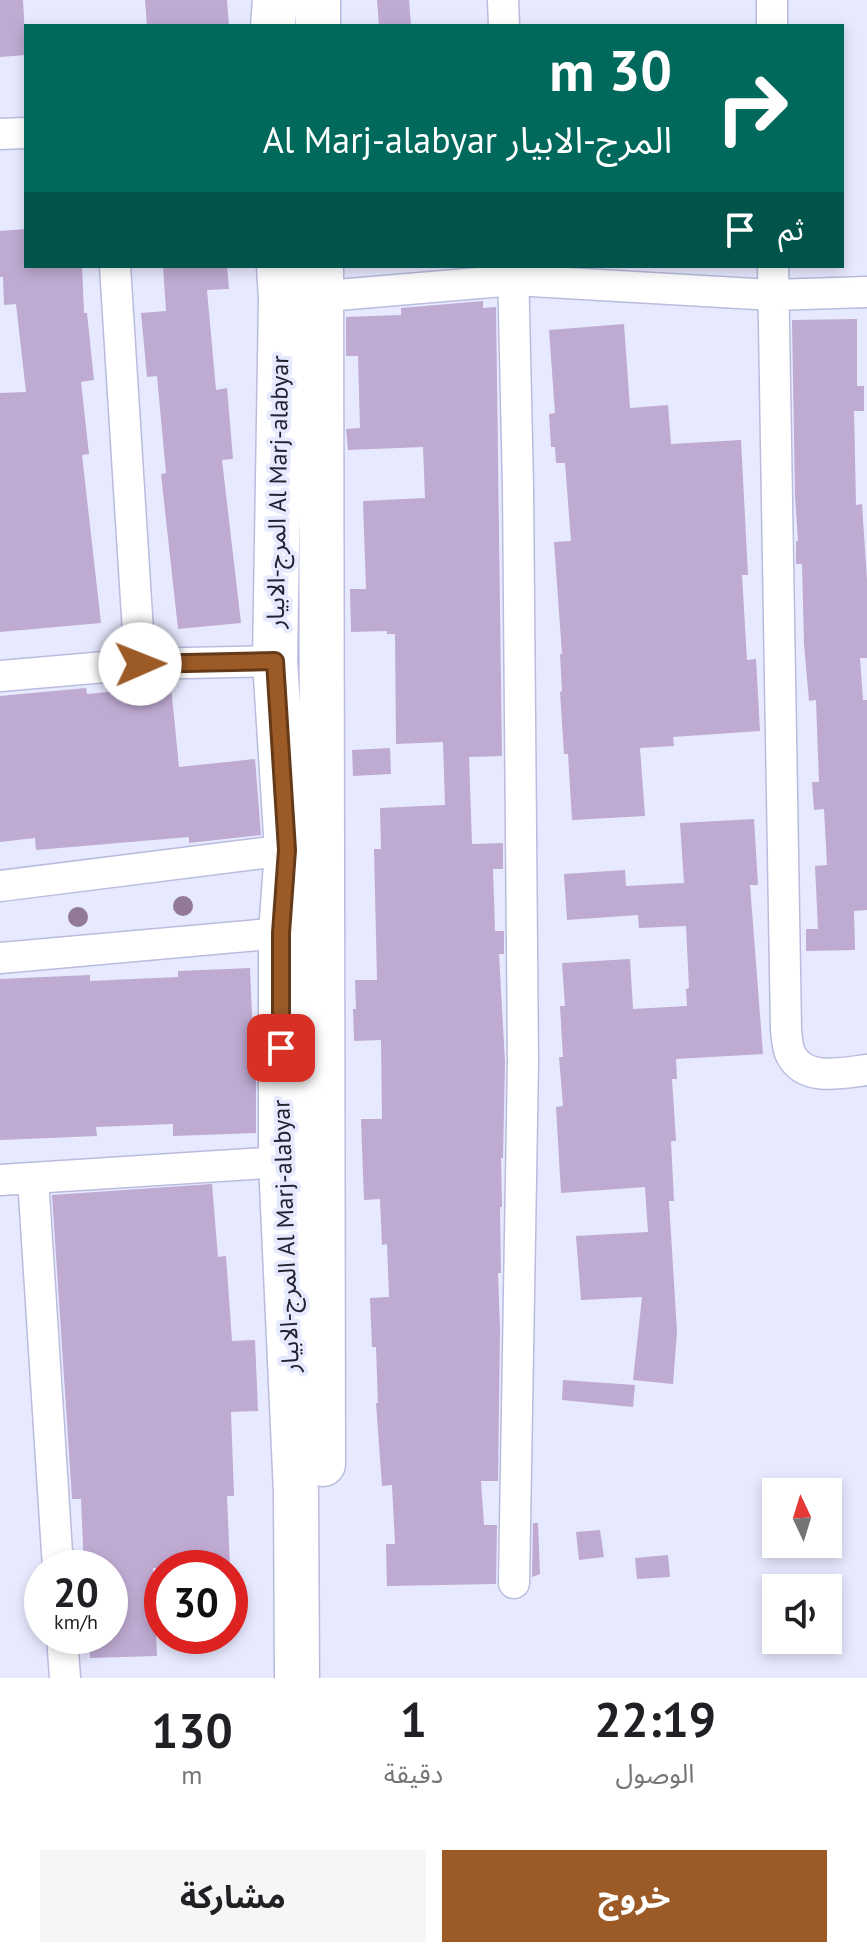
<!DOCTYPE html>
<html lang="ar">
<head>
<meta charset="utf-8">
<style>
  body { margin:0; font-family:"PT Sans","Noto Sans Arabic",sans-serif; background:#f6f6f6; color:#202124; direction:rtl; height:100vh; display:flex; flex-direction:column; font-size:30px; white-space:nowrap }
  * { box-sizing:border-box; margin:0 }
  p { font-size:26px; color:#757577 }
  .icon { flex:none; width:44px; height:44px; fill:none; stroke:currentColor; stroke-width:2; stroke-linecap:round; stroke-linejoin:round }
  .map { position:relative; height:1678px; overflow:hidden; direction:ltr }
  .side { display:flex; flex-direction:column; background:#fff; flex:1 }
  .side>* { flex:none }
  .hud { position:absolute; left:24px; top:24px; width:820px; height:244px; border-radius:0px; box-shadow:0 4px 12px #0003; direction:rtl; background:#00695c; color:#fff; overflow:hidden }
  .needle { width:52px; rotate:356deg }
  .controls { position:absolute; left:762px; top:1478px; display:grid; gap:16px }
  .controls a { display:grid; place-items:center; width:80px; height:80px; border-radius:0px; background:#fff; box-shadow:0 4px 12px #0003; font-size:40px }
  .speed { position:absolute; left:24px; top:1550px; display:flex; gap:16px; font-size:40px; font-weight:700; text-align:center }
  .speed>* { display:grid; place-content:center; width:104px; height:104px; border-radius:50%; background:#fff; box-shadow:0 4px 12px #0003; line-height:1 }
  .speed small { font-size:20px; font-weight:400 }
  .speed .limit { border:12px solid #d22; background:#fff; color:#111 }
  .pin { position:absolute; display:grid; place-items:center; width:68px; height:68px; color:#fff; margin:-34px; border-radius:16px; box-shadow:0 4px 12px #0006 }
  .me { position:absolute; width:88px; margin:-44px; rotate:89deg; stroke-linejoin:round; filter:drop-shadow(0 0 6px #0008) }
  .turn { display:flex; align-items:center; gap:28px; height:168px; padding:0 40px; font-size:36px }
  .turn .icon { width:104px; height:104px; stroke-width:2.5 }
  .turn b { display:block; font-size:56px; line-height:68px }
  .then { display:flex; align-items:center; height:76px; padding:0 40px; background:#0003; gap:16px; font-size:30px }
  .eta { display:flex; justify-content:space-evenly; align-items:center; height:136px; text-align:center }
  .eta b { font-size:48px; font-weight:700; line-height:56px }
  .cta { display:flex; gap:16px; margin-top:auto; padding:16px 40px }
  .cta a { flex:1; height:92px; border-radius:0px; background:#9c5a27; color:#fff; font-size:32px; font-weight:700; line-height:92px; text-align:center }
  .cta a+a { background:#f6f6f6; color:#202124 }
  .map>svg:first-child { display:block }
  .building { fill:#bfaad2 }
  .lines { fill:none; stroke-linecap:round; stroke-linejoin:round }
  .minor-casing { stroke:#babcdf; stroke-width:33 }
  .primary-casing { stroke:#babcdf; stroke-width:47 }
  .minor { stroke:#fff; stroke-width:30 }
  .primary { stroke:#fff; stroke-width:44 }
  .tree { fill:#927998 }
  .route-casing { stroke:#653a19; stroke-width:20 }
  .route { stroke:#9c5a27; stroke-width:14 }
  .labels { text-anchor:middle; stroke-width:8; stroke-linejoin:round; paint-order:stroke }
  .street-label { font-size:24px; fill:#222330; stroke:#e7e9ff }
</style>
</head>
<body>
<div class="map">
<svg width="867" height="1678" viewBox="0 0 867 1678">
  <rect width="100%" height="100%" fill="#e7e9ff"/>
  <path class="building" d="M 0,0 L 23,0 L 26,55 L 0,57 Z
    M 145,0 L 227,0 L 229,26 L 147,26 Z
    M 377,0 L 409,0 L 411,24 L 379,26 Z
    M 26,229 L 26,266 L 82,266 L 84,313 L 87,313 L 94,380 L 81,382 L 89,454 L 82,455 L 101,623 L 0,632 L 0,393 L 26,392 L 16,304 L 4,305 L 3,277 L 0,277 L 0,231 Z
    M 163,266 L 227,266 L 229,289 L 207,290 L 216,390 L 227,388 L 233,459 L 222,460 L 241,623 L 178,629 L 161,474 L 166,473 L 157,376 L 147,377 L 141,313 L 166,311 Z
    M 483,301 L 483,308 L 496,307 L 502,756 L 469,757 L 472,844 L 503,843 L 503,869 L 493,869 L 495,931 L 504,931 L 504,954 L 499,954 L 505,1062 L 503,1158 L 501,1158 L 502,1207 L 500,1207 L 501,1273 L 498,1273 L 500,1330 L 498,1481 L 481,1481 L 484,1525 L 497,1525 L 496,1584 L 387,1586 L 386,1544 L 395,1544 L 392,1485 L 382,1486 L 376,1403 L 378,1403 L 376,1347 L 372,1347 L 370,1298 L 389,1297 L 387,1244 L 382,1245 L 380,1199 L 364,1200 L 361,1119 L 382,1119 L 381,1040 L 354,1041 L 353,1009 L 356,1009 L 355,980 L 377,980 L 374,849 L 381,849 L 380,808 L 445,805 L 443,742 L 396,744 L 395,634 L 387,634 L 387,631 L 351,632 L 350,589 L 366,589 L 363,501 L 425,498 L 423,447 L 348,450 L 346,429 L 360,428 L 358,356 L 346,356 L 346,317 L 401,315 L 401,308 Z
    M 857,319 L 857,386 L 864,386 L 864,411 L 854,411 L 856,505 L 862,504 L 867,580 L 867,658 L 860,658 L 863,700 L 867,700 L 867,910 L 854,911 L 855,950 L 806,951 L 806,929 L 818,929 L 815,866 L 827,865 L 824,809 L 814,810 L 812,782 L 819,782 L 816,700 L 809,701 L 804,644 L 802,564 L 796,564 L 796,541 L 798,541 L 795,496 L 792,320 Z
    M 624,324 L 630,408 L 668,405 L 671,444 L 741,440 L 748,575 L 742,575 L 747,660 L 756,659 L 760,731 L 673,737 L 674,746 L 640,748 L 645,816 L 572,820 L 568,754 L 564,754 L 560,692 L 562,691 L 560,654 L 562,654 L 554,542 L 571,541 L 565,463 L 556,463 L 555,447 L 551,447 L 549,414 L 555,413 L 549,330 Z
    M 171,686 L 179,767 L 255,759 L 261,835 L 189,843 L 189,837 L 36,850 L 35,838 L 0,842 L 0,696 L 86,688 L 87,694 Z
    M 390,748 L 391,774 L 353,776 L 352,750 Z
    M 754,819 L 758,885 L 750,885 L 763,1054 L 676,1059 L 677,1079 L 672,1079 L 676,1141 L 671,1141 L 674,1201 L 669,1201 L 677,1332 L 673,1384 L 633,1380 L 642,1297 L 581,1300 L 576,1236 L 648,1232 L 645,1187 L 561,1193 L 556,1107 L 563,1106 L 559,1057 L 563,1057 L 560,1006 L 565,1006 L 562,963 L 630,959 L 633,1009 L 687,1006 L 686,989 L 689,988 L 686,926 L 639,928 L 638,915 L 567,920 L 564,874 L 625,870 L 626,886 L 684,883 L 680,823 Z
    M 250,968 L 253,1039 L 256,1039 L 256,1133 L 173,1136 L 173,1124 L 96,1127 L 97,1136 L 0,1140 L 0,979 L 90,975 L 90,981 L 178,977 L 178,971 Z
    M 212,1184 L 218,1257 L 226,1256 L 232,1341 L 255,1340 L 258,1411 L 231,1412 L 234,1496 L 227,1496 L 230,1568 L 153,1568 L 157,1656 L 90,1658 L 89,1636 L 110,1636 L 110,1568 L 84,1568 L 81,1499 L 72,1499 L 52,1195 Z
    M 563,1380 L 635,1385 L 633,1407 L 562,1400 Z
    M 533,1523 L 538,1523 L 540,1574 L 532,1577 Z
    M 600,1530 L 604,1557 L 579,1560 L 576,1532 Z
    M 668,1555 L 670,1577 L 637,1579 L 635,1558 Z"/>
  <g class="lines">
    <defs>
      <path id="minor" d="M 503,0 L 504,26
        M 772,0 L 772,26
        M 0,134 L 26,133
        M 115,266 L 140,664
        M 513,266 L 518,487 L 523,1062 L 514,1583
        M 773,266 L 786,1030 C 787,1037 787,1048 791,1055 C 805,1082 842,1073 867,1070
        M 302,298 L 514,280 L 773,295 L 867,292
        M 0,676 L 140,664 L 275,661
        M 0,886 L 287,850
        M 0,958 L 281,933
        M 33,1178 L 58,1568
        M 0,1180 L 281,1162
        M 62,1636 L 65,1678"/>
      <path id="primary" d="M 273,26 L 275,0
        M 318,26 L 318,0
        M 279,266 L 281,299 L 275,661 L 287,850 L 281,933 L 281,1162 L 296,1493 L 297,1678
        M 321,266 L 323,1464"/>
    </defs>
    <use href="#minor" class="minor-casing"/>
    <use href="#primary" class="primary-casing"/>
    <use href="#minor" class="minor"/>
    <use href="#primary" class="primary"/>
  </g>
  <g class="tree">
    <circle cx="183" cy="906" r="10"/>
    <circle cx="78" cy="917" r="10"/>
  </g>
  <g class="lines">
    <defs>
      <path id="route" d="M 140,664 L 275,661 L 287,850 L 281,933 L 281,1048"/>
    </defs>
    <use href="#route" class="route-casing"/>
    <use href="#route" class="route"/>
  </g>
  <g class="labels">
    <g class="street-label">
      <text transform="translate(278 492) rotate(-89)" y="8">المرج-الابيار Al Marj-alabyar</text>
      <text transform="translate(286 1236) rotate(-92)" y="8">المرج-الابيار Al Marj-alabyar</text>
    </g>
  </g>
</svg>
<div class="controls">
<a><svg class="needle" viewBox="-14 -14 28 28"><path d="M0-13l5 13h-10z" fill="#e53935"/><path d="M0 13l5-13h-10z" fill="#757577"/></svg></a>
<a><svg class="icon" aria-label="sound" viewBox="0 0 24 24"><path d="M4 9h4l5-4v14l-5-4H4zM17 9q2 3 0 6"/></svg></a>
</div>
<div class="speed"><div>20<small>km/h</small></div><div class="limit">30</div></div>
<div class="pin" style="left:281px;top:1048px;background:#d93025"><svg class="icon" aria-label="arrive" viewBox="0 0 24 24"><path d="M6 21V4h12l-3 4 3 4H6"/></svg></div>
<svg class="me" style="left:140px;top:664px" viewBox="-20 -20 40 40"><circle r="19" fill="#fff"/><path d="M0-13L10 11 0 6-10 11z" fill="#9c5a27"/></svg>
<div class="hud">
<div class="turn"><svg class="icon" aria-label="right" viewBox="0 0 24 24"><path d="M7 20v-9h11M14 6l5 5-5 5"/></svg><div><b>30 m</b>المرج-الابيار Al Marj-alabyar</div></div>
<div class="then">ثم<svg class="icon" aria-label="arrive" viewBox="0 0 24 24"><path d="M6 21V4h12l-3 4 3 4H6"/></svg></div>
</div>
</div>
<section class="side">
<div class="eta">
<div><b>22:19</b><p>الوصول</p></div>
<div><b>1</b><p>دقيقة</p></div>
<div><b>130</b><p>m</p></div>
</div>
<div class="cta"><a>خروج</a><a>مشاركة</a></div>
</section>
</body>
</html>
